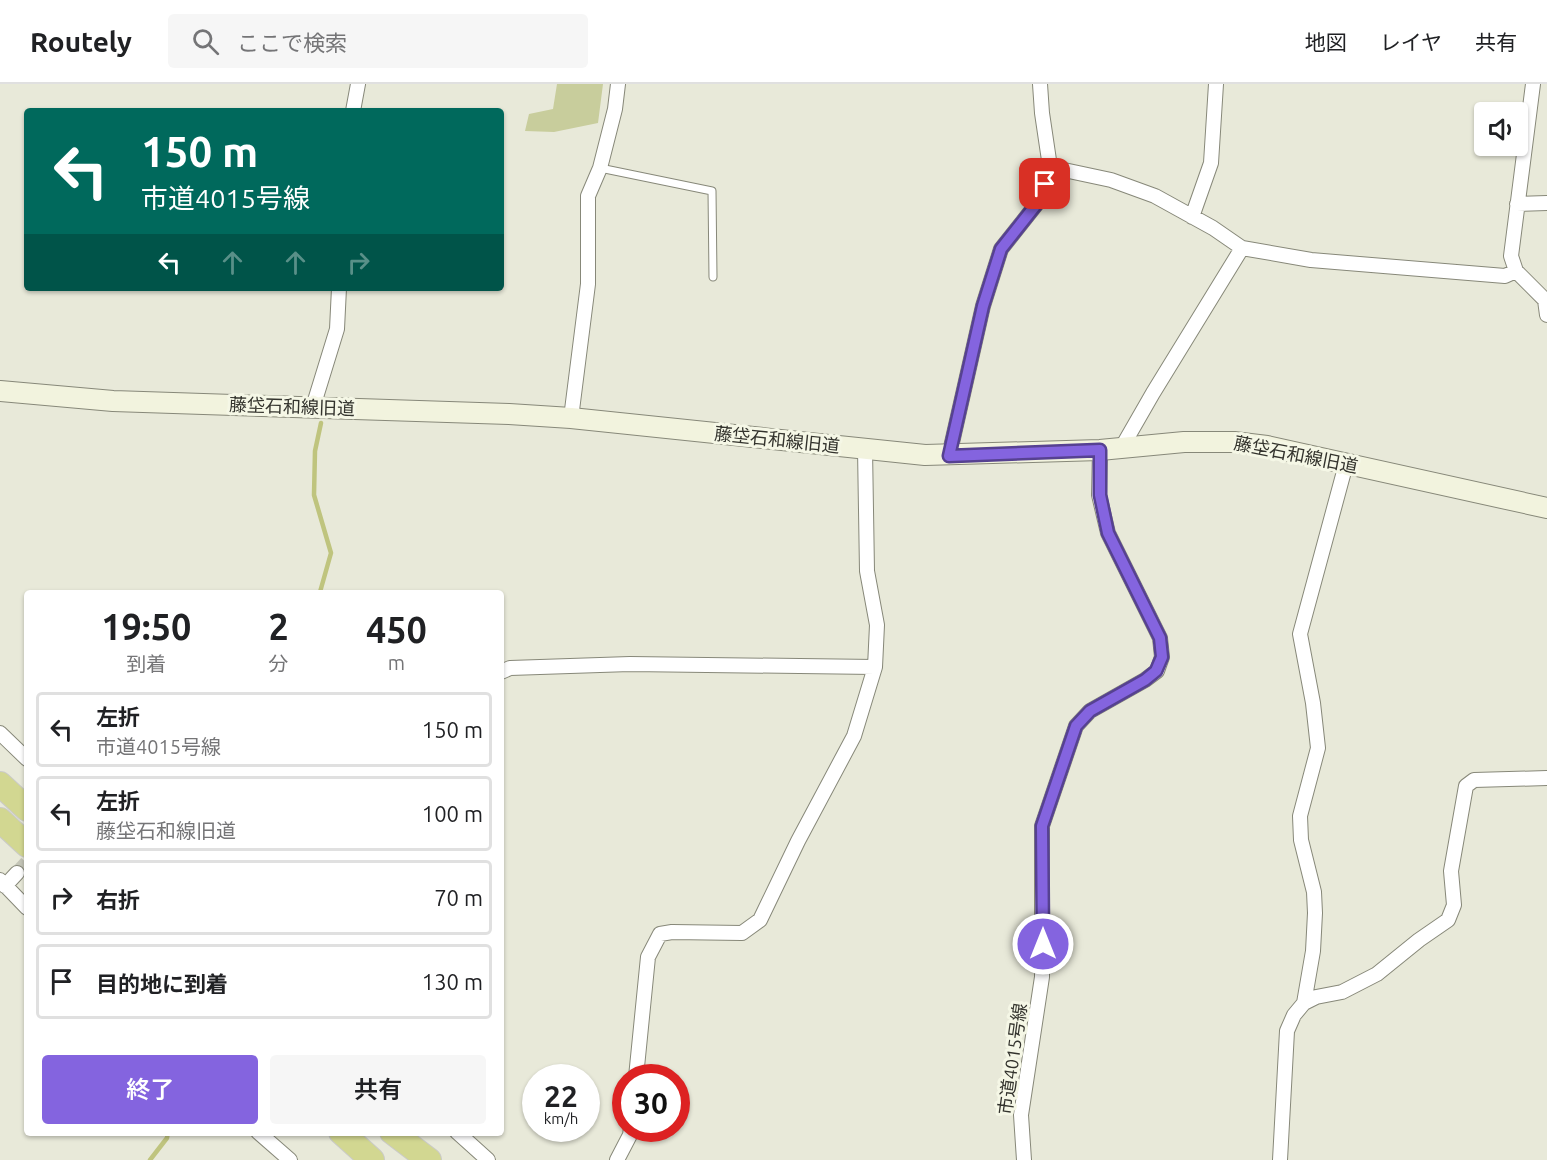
<!DOCTYPE html>
<html lang="ja">
<head>
<meta charset="utf-8">
<style>
  body { margin:0; font-family:Ubuntu,"Noto Sans JP",sans-serif; background:#f6f6f6; color:#202124; height:100vh; display:flex; flex-direction:column; font-size:22px; white-space:nowrap }
  * { box-sizing:border-box; margin:0 }
  p { font-size:20px; color:#757577 }
  .icon { flex:none; width:33px; height:33px; fill:none; stroke:currentColor; stroke-width:2; stroke-linecap:round; stroke-linejoin:round }
  .map { position:relative; flex:1; overflow:hidden }
  .side { position:absolute; left:24px; top:506px; width:480px; height:546px; display:flex; flex-direction:column; background:#fff; border-radius:6px; box-shadow:0 2px 4px #0004 }
  .side>* { flex:none }
  .guide { position:absolute; left:24px; top:24px; width:480px; height:183px; border-radius:6px; box-shadow:0 2px 4px #0004; background:#00695c; color:#fff; overflow:hidden }
  .fabs { position:absolute; left:1474px; top:18px; display:grid; gap:12px }
  .fabs a { display:grid; place-items:center; width:54px; height:54px; border-radius:6px; background:#fff; box-shadow:0 2px 4px #0004; font-size:30px }
  .speed { position:absolute; left:522px; top:980px; display:flex; gap:12px; font-size:30px; font-weight:700; text-align:center }
  .speed>* { display:grid; place-content:center; width:78px; height:78px; border-radius:50%; background:#fff; box-shadow:0 2px 4px #0004; line-height:1 }
  .speed small { font-size:15px; font-weight:400 }
  .speed .limit { border:9px solid #d22; background:#fff; color:#111 }
  .pin { position:absolute; display:grid; place-items:center; width:51px; height:51px; color:#fff; margin:-26px; border-radius:12px; box-shadow:0 3px 9px #0006 }
  .me { position:absolute; width:66px; margin:-33px; rotate:0deg; stroke-linejoin:round; filter:drop-shadow(0 0 4px #0008) }
  .turn { display:flex; align-items:center; gap:21px; height:126px; padding:0 18px; font-size:27px }
  .turn .icon { width:78px; height:78px; stroke-width:2.5 }
  .turn b { display:block; font-size:42px; line-height:51px }
  .lanes { display:flex; align-items:center; height:57px; padding:0 18px; background:#0003; justify-content:center; gap:30px; direction:ltr }
  .lanes .off { opacity:.35 }
  .eta { display:flex; justify-content:space-evenly; align-items:center; height:102px; text-align:center }
  .eta b { font-size:36px; font-weight:600; line-height:42px }
  .action { display:flex; gap:12px; margin-top:auto; padding:12px 18px }
  .action a { flex:1; height:69px; border-radius:6px; background:#8464df; color:#fff; font-size:24px; font-weight:600; line-height:69px; text-align:center }
  .action a+a { background:#f6f6f6; color:#202124 }
  ul { padding:0; list-style:none }
  li { display:flex; align-items:center; gap:18px; height:75px; margin:0 12px 9px; padding:0 6px; border:3px solid #e0e0e0; border-radius:6px }
  li div { flex:1 }
  li b { display:block; font-size:22px }
  li em { font-style:normal }
  header { display:flex; align-items:center; gap:36px; box-sizing:border-box; height:84px; padding:0 30px; background:#fff; border-bottom:2px solid #e0e0e0 }
  header strong { font-size:28px }
  nav { display:flex; gap:33px; margin-inline-start:auto; font-size:21px }
  .search { width:420px; height:54px; background:#f6f6f6; display:flex; align-items:center; gap:15px; box-sizing:border-box; padding:0 21px; border-radius:6px; color:#757577; font-size:22px }
  .map>svg:first-child { display:block }
  .green { fill:#c8cd9c }
  .lines { fill:none; stroke-linecap:round; stroke-linejoin:round }
  .stream { stroke:#bfc47e; stroke-width:4.5 }
  .street-tunnel { stroke:#c4c5b7; stroke-width:14; stroke-dasharray:14 7; stroke-linecap:butt }
  .lane-casing { stroke:#878879; stroke-width:9 }
  .street-casing { stroke:#878879; stroke-width:16 }
  .secondary-casing { stroke:#878879; stroke-width:22 }
  .highway-casing { stroke:#cacac8; stroke-width:26 }
  .lane { stroke:#fff; stroke-width:7 }
  .street { stroke:#fff; stroke-width:14 }
  .secondary { stroke:#f2f3de; stroke-width:20 }
  .highway { stroke:#d2d791; stroke-width:24 }
  .route-casing { stroke:#564191; stroke-width:15 }
  .route { stroke:#8464df; stroke-width:10 }
  .labels { text-anchor:middle; stroke-width:6; stroke-linejoin:round; paint-order:stroke }
  .street-label { font-size:18px; fill:#33332d; stroke:#f5f7e6 }
</style>
</head>
<body>
<header>
<strong>Routely</strong>
<div class="search"><svg class="icon" aria-label="search" viewBox="0 0 24 24"><circle cx="10" cy="10" r="6"/><path d="M15 15l6 6"/></svg>ここで検索</div>
<nav><a>地図</a><a>レイヤ</a><a>共有</a></nav>
</header>
<div class="map">
<svg width="1547" height="1076" viewBox="0 0 1547 1076">
  <rect width="100%" height="100%" fill="#e8e9d9"/>
  <path class="green" d="M 557,0 L 603,0 L 598,39 L 554,48 L 525,47 L 529,30 L 553,25 Z"/>
  <g class="lines">
    <path class="stream" d="M 320,508 L 331,469 L 314,411 L 315,367 L 321,339
      M 150,1076 L 167,1054 L 168,1048"/>
    <path class="street-tunnel" d="M 17,789 L 27,778"/>
    <defs>
      <path id="lane" d="M 600,84 L 712,107 L 713,193"/>
      <path id="street" d="M 1533,0 L 1511,172 L 1516,187 L 1545,216 L 1547,231
        M 353,27 L 358,0
        M 1050,83 L 1111,96 L 1155,112 L 1213,144 L 1242,164 L 1311,176 L 1505,192 L 1516,187
        M 1517,120 L 1547,119
        M 1192,133 L 1211,79 L 1216,0
        M 313,323 L 337,245 L 339,204
        M 571,334 L 588,200 L 588,112 L 600,84 L 615,25 L 618,0
        M 1122,363 L 1153,309 L 1242,164
        M 949,372 L 983,222 L 1001,165 L 1039,117 L 1050,83 L 1042,29 L 1040,0
        M 501,588 L 510,584 L 630,580 L 875,583
        M 0,649 L 27,675
        M 0,796 L 27,824
        M 5,802 L 17,789
        M 1304,919 L 1313,867 L 1315,829 L 1314,808 L 1301,756 L 1300,732 L 1318,664 L 1313,619 L 1300,550 L 1346,380
        M 636,993 L 648,873 L 660,850 L 672,848 L 742,849 L 760,836 L 798,757 L 854,652 L 875,583 L 877,541 L 867,487 L 865,365
        M 258,1048 L 290,1076
        M 457,1048 L 488,1076
        M 617,1076 L 630,1051 L 631,1044
        M 1024,1076 L 1021,1031 L 1042,893 L 1042,742 L 1076,642 L 1090,627 L 1145,596 L 1157,587 L 1162,573 L 1160,554 L 1108,449 L 1099,411 L 1100,366
        M 1280,1076 L 1287,947 L 1294,931 L 1304,919 L 1316,913 L 1342,908 L 1377,890 L 1419,856 L 1448,836 L 1454,821 L 1451,787 L 1466,702 L 1474,696 L 1547,694"/>
      <path id="secondary" d="M 0,307 L 113,317 L 509,330 L 571,334 L 925,371 L 1100,366 L 1184,358 L 1234,358 L 1267,362 L 1547,424"/>
      <path id="highway" d="M 0,700 L 27,725
        M 0,736 L 27,761
        M 341,1048 L 372,1076
        M 392,1048 L 429,1076"/>
    </defs>
    <use href="#lane" class="lane-casing"/>
    <use href="#street" class="street-casing"/>
    <use href="#secondary" class="secondary-casing"/>
    <use href="#highway" class="highway-casing"/>
    <use href="#lane" class="lane"/>
    <use href="#street" class="street"/>
    <use href="#secondary" class="secondary"/>
    <use href="#highway" class="highway"/>
  </g>
  <g class="lines">
    <defs>
      <path id="route" d="M 1043,860 L 1042,742 L 1076,642 L 1090,627 L 1145,596 L 1156,587 L 1162,573 L 1160,554 L 1108,449 L 1100,411 L 1100,366 L 949,372 L 983,222 L 1001,165 L 1039,117 L 1045,100"/>
    </defs>
    <use href="#route" class="route-casing"/>
    <use href="#route" class="route"/>
  </g>
  <g class="labels">
    <g class="street-label">
      <text transform="translate(292 323) rotate(2)" y="6">藤垈石和線旧道</text>
      <text transform="translate(777 356) rotate(6)" y="6">藤垈石和線旧道</text>
      <text transform="translate(1296 371) rotate(11)" y="6">藤垈石和線旧道</text>
      <text transform="translate(1013 975) rotate(-82)" y="6">市道4015号線</text>
    </g>
  </g>
</svg>
<div class="fabs">
<a><svg class="icon" aria-label="sound" viewBox="0 0 24 24"><path d="M4 9h4l5-4v14l-5-4H4zM17 9q2 3 0 6"/></svg></a>
</div>
<div class="speed"><div>22<small>km/h</small></div><div class="limit">30</div></div>
<div class="pin" style="left:1045px;top:100px;background:#d93025"><svg class="icon" aria-label="arrive" viewBox="0 0 24 24"><path d="M6 21V4h12l-3 4 3 4H6"/></svg></div>
<svg class="me" style="left:1043px;top:860px" viewBox="-20 -20 40 40"><circle r="17" fill="#8464df" stroke="#fff" stroke-width="3"/><path d="M0-11L8 9 0 5-8 9z" fill="#fff"/></svg>
<div class="guide">
<div class="turn"><svg class="icon" aria-label="left" viewBox="0 0 24 24"><path d="M17 20v-9H6M10 6l-5 5 5 5"/></svg><div><b>150 m</b>市道4015号線</div></div>
<div class="lanes"><svg class="icon" aria-label="left" viewBox="0 0 24 24"><path d="M17 20v-9H6M10 6l-5 5 5 5"/></svg><svg class="icon off" aria-label="ahead" viewBox="0 0 24 24"><path d="M12 20V5M6 11l6-6 6 6"/></svg><svg class="icon off" aria-label="ahead" viewBox="0 0 24 24"><path d="M12 20V5M6 11l6-6 6 6"/></svg><svg class="icon off" aria-label="right" viewBox="0 0 24 24"><path d="M7 20v-9h11M14 6l5 5-5 5"/></svg></div>
</div>
<section class="side">
<div class="eta">
<div><b>19:50</b><p>到着</p></div>
<div><b>2</b><p>分</p></div>
<div><b>450</b><p>m</p></div>
</div>
<ul>
<li><svg class="icon" aria-label="left" viewBox="0 0 24 24"><path d="M17 20v-9H6M10 6l-5 5 5 5"/></svg><div><b>左折</b><p>市道4015号線</p></div><em>150 m</em></li>
<li><svg class="icon" aria-label="left" viewBox="0 0 24 24"><path d="M17 20v-9H6M10 6l-5 5 5 5"/></svg><div><b>左折</b><p>藤垈石和線旧道</p></div><em>100 m</em></li>
<li><svg class="icon" aria-label="right" viewBox="0 0 24 24"><path d="M7 20v-9h11M14 6l5 5-5 5"/></svg><div><b>右折</b></div><em>70 m</em></li>
<li><svg class="icon" aria-label="arrive" viewBox="0 0 24 24"><path d="M6 21V4h12l-3 4 3 4H6"/></svg><div><b>目的地に到着</b></div><em>130 m</em></li>
</ul>
<div class="action"><a>終了</a><a>共有</a></div>
</section>
</div>
</body>
</html>
